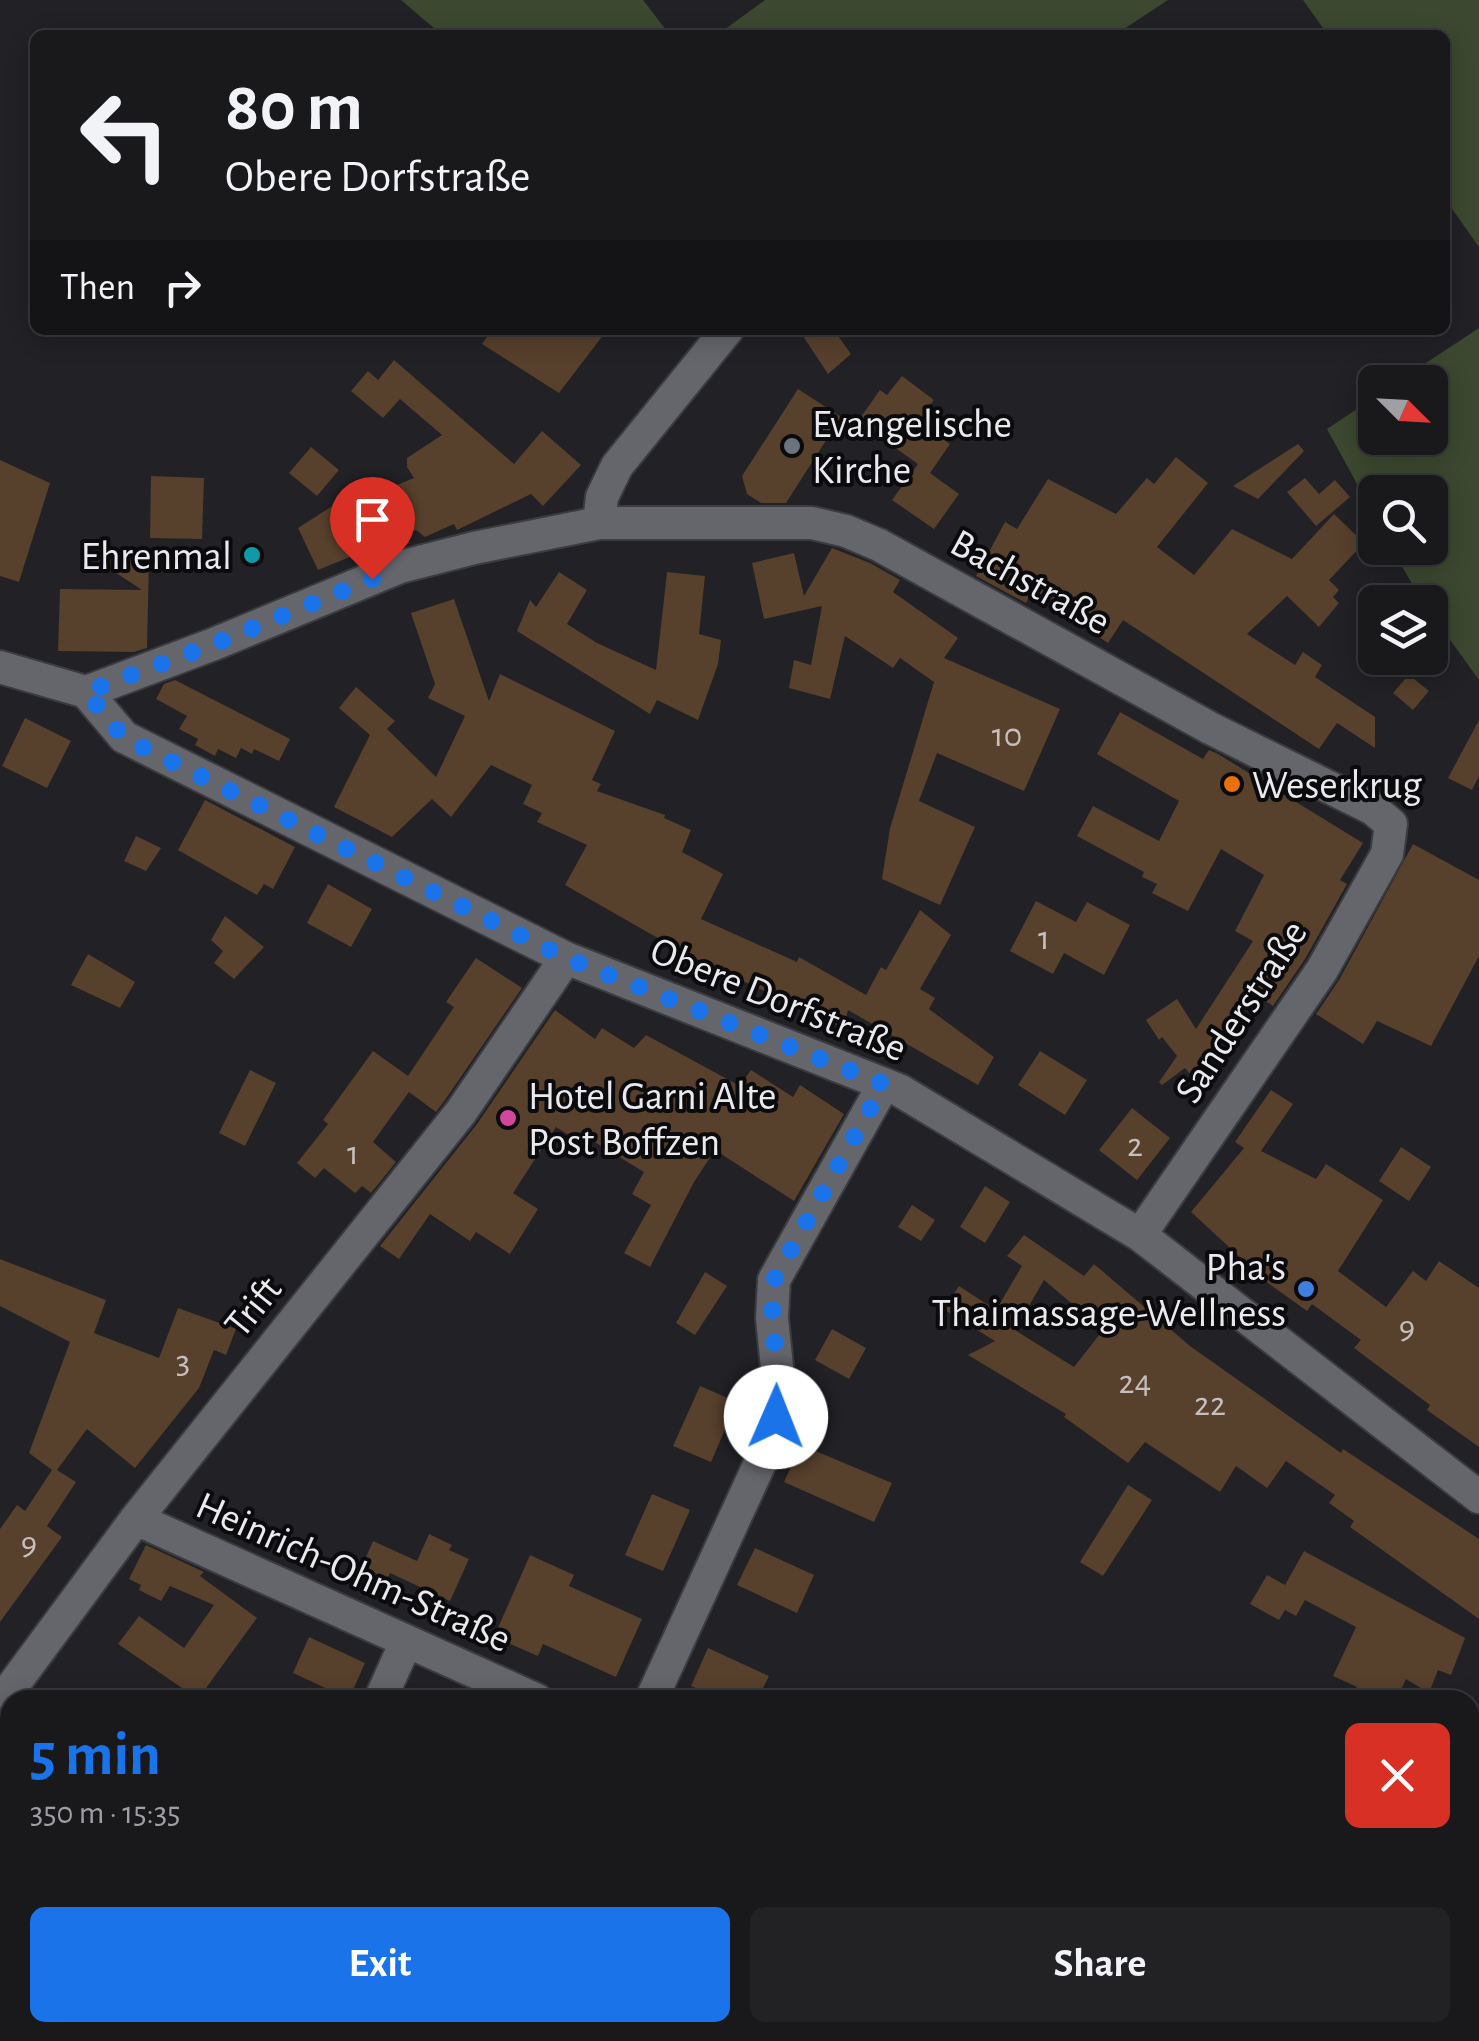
<!DOCTYPE html>
<html lang="en">
<head>
<meta charset="utf-8">
<style>
  body { margin:0; font-family:"Alegreya Sans",sans-serif; background:#222225; color:#f1f3f6; height:100vh; display:flex; flex-direction:column; font-size:38px; white-space:nowrap }
  * { box-sizing:border-box; margin:0 }
  p { font-size:32px; color:#9fa0a3 }
  .icon { flex:none; width:55px; height:55px; fill:none; stroke:currentColor; stroke-width:2; stroke-linecap:round; stroke-linejoin:round }
  .map { position:relative; flex:1; overflow:hidden }
  .sheet { position:absolute; left:0px; top:1690px; width:1480px; height:352px; display:flex; flex-direction:column; background:#19191c; border-radius:30px 30px 0 0; box-shadow:0 5px 25px #0003,0 0 0 2px #37383b }
  .sheet>* { flex:none }
  .hud { position:absolute; left:30px; top:30px; width:1420px; height:305px; border-radius:15px; box-shadow:0 5px 25px #0003,0 0 0 2px #37383b; background:#19191c; color:#f1f3f6; overflow:hidden }
  .needle { width:65px; rotate:114deg }
  .tools { position:absolute; left:1358px; top:365px; display:grid; gap:20px }
  .tools a { display:grid; place-items:center; width:90px; height:90px; border-radius:15px; background:#19191c; box-shadow:0 5px 25px #0003,0 0 0 2px #37383b; font-size:50px }
  .pin { position:absolute; display:grid; place-items:center; width:85px; height:85px; color:#fff; margin:-102px -42px; border-radius:50% 50% 50% 0; rotate:-45deg; box-shadow:0 0 10px #0007 }
  .pin .icon { rotate:45deg }
  .me { position:absolute; width:110px; margin:-55px; rotate:1deg; stroke-linejoin:round; filter:drop-shadow(0 0 8px #0008) }
  .turn { display:flex; align-items:center; gap:35px; height:210px; padding:0 30px; font-size:45px }
  .turn .icon { width:130px; height:130px; stroke-width:2.5 }
  .turn b { display:block; font-size:70px; line-height:85px }
  .then { display:flex; align-items:center; height:95px; padding:0 30px; background:#0003; gap:20px; font-size:38px }
  .round { display:grid; place-items:center; flex:none; width:105px; height:105px; border-radius:15px; background:#222225 }
  .headline { display:flex; align-items:center; justify-content:space-between; height:170px; padding:0 30px }
  h1 { font-size:60px; font-weight:600; line-height:75px; color:#1a73e8 }
  .button { display:flex; gap:20px; margin-top:auto; padding:20px 30px }
  .button a { flex:1; height:115px; border-radius:15px; background:#1a73e8; color:#fff; font-size:40px; font-weight:600; line-height:115px; text-align:center }
  .button a+a { background:#222225; color:#f1f3f6 }
  .map>svg:first-child { display:block }
  .green { fill:#3c482f }
  .building { fill:#57402c; fill-rule:evenodd }
  .lines { fill:none; stroke-linecap:round; stroke-linejoin:round }
  .minor-casing { stroke:#3b3c40; stroke-width:36 }
  .minor { stroke:#65666c; stroke-width:32 }
  .route { stroke:#1a73e8; stroke-width:18; stroke-dasharray:0 32.4 }
  .worship-dot { fill:#6b7280; stroke:#0b0b0d; stroke-width:4 }
  .culture-dot { fill:#0f9aa8; stroke:#0b0b0d; stroke-width:4 }
  .food-dot { fill:#e8710a; stroke:#0b0b0d; stroke-width:4 }
  .hotel-dot { fill:#d1479c; stroke:#0b0b0d; stroke-width:4 }
  .shop-dot { fill:#3f7fe0; stroke:#0b0b0d; stroke-width:4 }
  .labels { text-anchor:middle; stroke-width:8; stroke-linejoin:round; paint-order:stroke }
  .number-label { font-size:35px; fill:#c5c0be }
  .poi-label { font-size:40px; fill:#eaeaee; stroke:#0b0b0d; text-anchor:start }
  .street-label { font-size:40px; fill:#eaeaee; stroke:#0b0b0d }
</style>
</head>
<body>
<div class="map">
<svg width="1479" height="2041" viewBox="0 0 1479 2041">
  <rect width="100%" height="100%" fill="#212126"/>
  <path class="green" d="M 401,0 L 643,0 L 670,35 L 442,35 Z
    M 765,0 L 1168,0 L 1115,35 L 717,35 Z
    M 1303,0 L 1479,0 L 1479,247 L 1445,199 L 1445,35 L 1328,35 Z
    M 1479,328 L 1479,680 L 1430,612 L 1430,602 L 1423,602 L 1391,548 L 1430,548 L 1430,492 L 1375,492 L 1375,517 L 1327,429 L 1375,397 L 1375,438 L 1430,438 L 1430,382 L 1397,382 Z"/>
  <path class="building" d="M 492,330 L 607,330 L 559,393 L 482,344 Z
    M 799,330 L 834,330 L 851,354 L 828,374 Z
    M 394,360 L 514,464 L 542,431 L 581,465 L 543,506 L 531,494 L 457,530 L 454,524 L 425,537 L 416,530 L 318,570 L 298,528 L 359,489 L 361,500 L 414,478 L 407,467 L 407,458 L 442,435 L 400,399 L 383,418 L 351,391 L 368,371 L 378,380 Z
    M 902,376 L 934,400 L 918,421 L 950,444 L 930,473 L 959,494 L 934,529 L 892,500 L 918,464 L 858,421 L 880,390 L 887,395 Z
    M 798,389 L 841,417 L 786,503 L 761,503 L 747,494 L 742,476 Z
    M 1298,444 L 1304,451 L 1258,499 L 1233,486 Z
    M 311,447 L 339,470 L 317,496 L 289,473 Z
    M 1176,457 L 1208,483 L 1157,547 L 1194,575 L 1232,529 L 1292,559 L 1334,514 L 1364,543 L 1329,580 L 1339,590 L 1333,597 L 1339,603 L 1319,627 L 1287,596 L 1247,634 L 1295,665 L 1303,652 L 1322,665 L 1315,677 L 1375,717 L 1375,748 L 1337,723 L 1319,749 L 1123,620 L 1108,643 L 1031,593 L 1026,603 L 976,576 L 1005,522 L 1017,529 L 1048,479 L 1116,514 L 1147,478 L 1154,484 Z
    M 0,460 L 50,483 L 19,582 L 0,576 Z
    M 151,476 L 204,478 L 202,539 L 150,538 Z
    M 1305,478 L 1319,494 L 1335,480 L 1350,497 L 1316,526 L 1287,492 Z
    M 832,548 L 870,563 L 900,580 L 893,592 L 958,638 L 944,658 L 1060,709 L 1024,791 L 937,753 L 919,801 L 975,827 L 940,905 L 882,879 L 890,828 L 934,682 L 900,658 L 893,668 L 845,636 L 830,699 L 789,688 L 794,660 L 811,665 L 822,606 L 764,619 L 752,563 L 794,553 L 804,596 Z
    M 95,559 L 149,560 L 147,648 L 134,652 L 58,651 L 60,589 L 142,590 Z
    M 559,572 L 587,590 L 567,624 L 597,643 L 656,670 L 667,572 L 705,576 L 699,634 L 721,640 L 718,664 L 698,720 L 657,700 L 650,714 L 517,631 L 530,600 L 536,607 Z
    M 454,599 L 489,701 L 500,674 L 615,731 L 592,780 L 601,784 L 597,791 L 665,815 L 664,818 L 691,830 L 682,852 L 723,874 L 701,919 L 797,962 L 799,957 L 866,995 L 881,967 L 886,970 L 920,910 L 951,935 L 920,989 L 935,998 L 929,1009 L 994,1057 L 978,1085 L 848,1010 L 844,1026 L 836,1025 L 684,953 L 565,885 L 587,845 L 537,822 L 542,813 L 523,804 L 532,785 L 491,765 L 451,817 L 432,799 L 392,837 L 334,807 L 370,735 L 339,708 L 356,687 L 395,721 L 387,729 L 436,777 L 465,716 L 428,698 L 435,684 L 411,613 Z
    M 1405,679 L 1414,679 L 1429,691 L 1413,710 L 1393,693 Z
    M 175,680 L 290,739 L 279,761 L 254,749 L 252,754 L 241,748 L 236,758 L 218,749 L 215,756 L 195,745 L 198,739 L 179,729 L 187,716 L 156,699 L 164,684 Z
    M 1120,712 L 1203,759 L 1209,750 L 1218,754 L 1363,843 L 1340,880 L 1347,884 L 1305,959 L 1273,1006 L 1252,992 L 1223,1033 L 1225,1038 L 1204,1053 L 1212,1064 L 1199,1074 L 1190,1074 L 1185,1068 L 1162,1085 L 1159,1082 L 1177,1056 L 1162,1037 L 1159,1040 L 1146,1020 L 1177,999 L 1196,1029 L 1253,941 L 1235,931 L 1264,875 L 1221,849 L 1188,911 L 1152,893 L 1157,884 L 1142,877 L 1144,872 L 1077,836 L 1093,806 L 1159,841 L 1179,801 L 1097,754 Z
    M 25,718 L 71,741 L 47,788 L 2,766 Z
    M 1479,720 L 1479,776 L 1472,790 L 1448,778 Z
    M 205,800 L 295,847 L 273,889 L 264,884 L 257,895 L 178,850 Z
    M 136,836 L 161,848 L 146,871 L 124,861 Z
    M 1413,844 L 1479,880 L 1479,956 L 1431,1046 L 1377,1021 L 1363,1044 L 1316,1014 L 1339,980 Z
    M 328,884 L 372,909 L 351,947 L 307,923 Z
    M 1036,901 L 1076,922 L 1087,902 L 1130,925 L 1104,975 L 1064,953 L 1053,974 L 1010,951 Z
    M 225,916 L 264,947 L 234,979 L 214,963 L 223,951 L 211,940 Z
    M 88,954 L 135,982 L 120,1008 L 71,985 Z
    M 476,958 L 522,988 L 445,1100 L 436,1112 L 409,1092 L 373,1142 L 396,1162 L 371,1193 L 362,1186 L 355,1193 L 324,1168 L 315,1178 L 297,1163 L 328,1124 L 323,1120 L 373,1051 L 408,1076 L 454,1007 L 446,1002 Z
    M 555,1010 L 595,1039 L 602,1028 L 634,1048 L 646,1035 L 740,1086 L 751,1070 L 793,1097 L 800,1085 L 844,1114 L 794,1201 L 715,1150 L 694,1182 L 650,1267 L 624,1253 L 651,1205 L 632,1194 L 644,1172 L 583,1135 L 578,1141 L 556,1127 L 513,1193 L 538,1209 L 510,1254 L 476,1232 L 470,1241 L 430,1214 L 399,1259 L 380,1246 L 477,1124 Z
    M 1040,1051 L 1087,1080 L 1065,1115 L 1018,1085 Z
    M 250,1070 L 276,1083 L 245,1146 L 219,1133 Z
    M 1271,1090 L 1293,1104 L 1261,1151 L 1316,1179 L 1326,1164 L 1383,1200 L 1338,1271 L 1386,1307 L 1413,1271 L 1426,1281 L 1439,1261 L 1479,1288 L 1479,1447 L 1427,1410 L 1430,1405 L 1354,1348 L 1361,1340 L 1312,1304 L 1307,1311 L 1268,1283 L 1191,1212 L 1244,1148 L 1235,1142 Z
    M 1132,1108 L 1170,1138 L 1137,1180 L 1099,1150 Z
    M 1401,1147 L 1431,1167 L 1409,1201 L 1379,1181 Z
    M 985,1186 L 1010,1202 L 985,1243 L 960,1227 Z
    M 912,1205 L 935,1220 L 921,1241 L 898,1227 Z
    M 1024,1235 L 1084,1276 L 1094,1264 L 1190,1346 L 1341,1453 L 1343,1449 L 1479,1539 L 1479,1619 L 1350,1527 L 1354,1521 L 1329,1503 L 1335,1495 L 1286,1461 L 1267,1488 L 1236,1466 L 1220,1492 L 1145,1442 L 1128,1463 L 1064,1417 L 1066,1414 L 968,1355 L 995,1341 L 943,1309 L 959,1286 L 996,1310 L 1022,1266 L 1007,1256 ZM 1044,1280 L 1103,1330 L 1074,1367 L 1015,1330 Z
    M 0,1259 L 106,1300 L 94,1333 L 159,1358 L 178,1308 L 236,1329 L 226,1355 L 214,1350 L 199,1388 L 135,1468 L 87,1429 L 57,1470 L 76,1482 L 47,1526 L 62,1537 L 0,1622 L 0,1529 L 17,1505 L 25,1511 L 52,1470 L 29,1453 L 70,1342 L 0,1306 Z
    M 705,1272 L 727,1286 L 695,1335 L 676,1323 Z
    M 832,1329 L 866,1348 L 849,1379 L 815,1360 Z
    M 700,1386 L 737,1402 L 711,1462 L 673,1446 Z
    M 801,1445 L 892,1483 L 874,1522 L 784,1482 Z
    M 1128,1485 L 1152,1500 L 1103,1576 L 1080,1562 Z
    M 652,1494 L 690,1510 L 663,1571 L 625,1555 Z
    M 429,1534 L 452,1545 L 449,1550 L 469,1559 L 450,1601 L 390,1573 L 385,1585 L 359,1573 L 373,1541 L 417,1561 Z
    M 146,1545 L 204,1572 L 200,1576 L 257,1618 L 198,1699 L 118,1644 L 139,1616 L 184,1648 L 214,1605 L 170,1586 L 161,1601 L 139,1590 L 141,1585 L 129,1579 Z
    M 755,1548 L 814,1575 L 797,1613 L 737,1585 Z
    M 1304,1551 L 1465,1638 L 1451,1675 L 1438,1670 L 1429,1693 L 1406,1679 L 1396,1700 L 1350,1700 L 1357,1687 L 1333,1676 L 1356,1627 L 1305,1600 L 1296,1616 L 1285,1610 L 1279,1620 L 1250,1604 L 1267,1575 L 1285,1585 Z
    M 530,1555 L 574,1575 L 569,1586 L 642,1619 L 616,1677 L 543,1644 L 538,1656 L 494,1637 Z
    M 309,1637 L 365,1663 L 349,1699 L 293,1673 Z
    M 708,1648 L 769,1676 L 757,1700 L 722,1700 L 691,1686 Z"/>
  <g class="lines">
    <defs>
      <path id="minor" d="M 599,523 L 602,497 L 617,466 L 727,330
        M 0,667 L 86,692 L 124,737 L 566,958 L 899,1090 L 1140,1235 L 1479,1497
        M 86,692 L 214,644 L 400,567 L 474,548 L 599,523 L 812,523 L 846,531 L 879,545 L 1210,728 L 1373,809 L 1391,824 L 1387,854 L 1322,970 L 1140,1235
        M 136,1519 L 537,1700
        M 380,1700 L 406,1642
        M 651,1700 L 772,1437 L 780,1397 L 772,1318 L 774,1280 L 884,1084
        M 0,1703 L 136,1519 L 461,1112 L 566,958
        M 308,2032 L 314,2041
        M 1270,2032 L 1289,2041
        M 625,2041 L 630,2032
        M 1082,2041 L 1087,2032"/>
    </defs>
    <use href="#minor" class="minor-casing"/>
    <use href="#minor" class="minor"/>
  </g>
  <g class="lines">
    <path class="route" d="M 372,579 L 214,644 L 86,692 L 124,738 L 566,958 L 884,1084 L 774,1280 L 772,1318 L 780,1397 L 776,1417"/>
  </g>
  <circle class="worship-dot" cx="792" cy="446" r="10"/>
  <circle class="culture-dot" cx="252" cy="555" r="10"/>
  <circle class="food-dot" cx="1232" cy="784" r="10"/>
  <circle class="hotel-dot" cx="508" cy="1118" r="10"/>
  <circle class="shop-dot" cx="1306" cy="1289" r="10"/>
  <g class="labels">
    <g class="number-label">
      <text x="1007" y="746">10</text>
      <text x="1044" y="949">1</text>
      <text x="1135" y="1156">2</text>
      <text x="353" y="1164">1</text>
      <text x="1407" y="1338">9</text>
      <text x="183" y="1373">3</text>
      <text x="1135" y="1393">24</text>
      <text x="1210" y="1415">22</text>
      <text x="29" y="1554">9</text>
    </g>
    <g class="poi-label">
      <text x="812" y="437">Evangelische<tspan x="812" dy="46">Kirche</tspan></text>
      <text x="232" y="569" text-anchor="end">Ehrenmal</text>
      <text x="1252" y="798">Weserkrug</text>
      <text x="528" y="1109">Hotel Garni Alte<tspan x="528" dy="46">Post Boffzen</tspan></text>
      <text x="1286" y="1280" text-anchor="end">Pha's<tspan x="1286" dy="46">Thaimassage-Wellness</tspan></text>
    </g>
    <g class="street-label">
      <text transform="translate(1031 581) rotate(29)" y="14">Bachstraße</text>
      <text transform="translate(779 998) rotate(22)" y="14">Obere Dorfstraße</text>
      <text transform="translate(1240 1011) rotate(-57)" y="14">Sanderstraße</text>
      <text transform="translate(252 1306) rotate(-51)" y="14">Trift</text>
      <text transform="translate(354 1571) rotate(24)" y="14">Heinrich-Ohm-Straße</text>
    </g>
  </g>
</svg>
<div class="tools">
<a><svg class="needle" viewBox="-14 -14 28 28"><path d="M0-13l5 13h-10z" fill="#e53935"/><path d="M0 13l5-13h-10z" fill="#9fa0a3"/></svg></a>
<a><svg class="icon" aria-label="search" viewBox="0 0 24 24"><circle cx="10" cy="10" r="6"/><path d="M15 15l6 6"/></svg></a>
<a><svg class="icon" aria-label="layers" viewBox="0 0 24 24"><path d="M12 4l9 5-9 5-9-5zM3 14l9 5 9-5"/></svg></a>
</div>
<div class="pin" style="left:372px;top:579px;background:#d93025"><svg class="icon" aria-label="arrive" viewBox="0 0 24 24"><path d="M6 21V4h12l-3 4 3 4H6"/></svg></div>
<svg class="me" style="left:776px;top:1417px" viewBox="-20 -20 40 40"><circle r="19" fill="#fff"/><path d="M0-13L10 11 0 6-10 11z" fill="#1a73e8"/></svg>
<div class="hud">
<div class="turn"><svg class="icon" aria-label="left" viewBox="0 0 24 24"><path d="M17 20v-9H6M10 6l-5 5 5 5"/></svg><div><b>80 m</b>Obere Dorfstraße</div></div>
<div class="then">Then<svg class="icon" aria-label="right" viewBox="0 0 24 24"><path d="M7 20v-9h11M14 6l5 5-5 5"/></svg></div>
</div>
<section class="sheet">
<div class="headline"><div><h1>5 min</h1><p>350 m · 15:35</p></div><a class="round" style="background:#d93025;color:#fff"><svg class="icon" aria-label="close" viewBox="0 0 24 24"><path d="M6 6l12 12M18 6L6 18"/></svg></a></div>
<div class="button"><a>Exit</a><a>Share</a></div>
</section>
</div>
</body>
</html>
